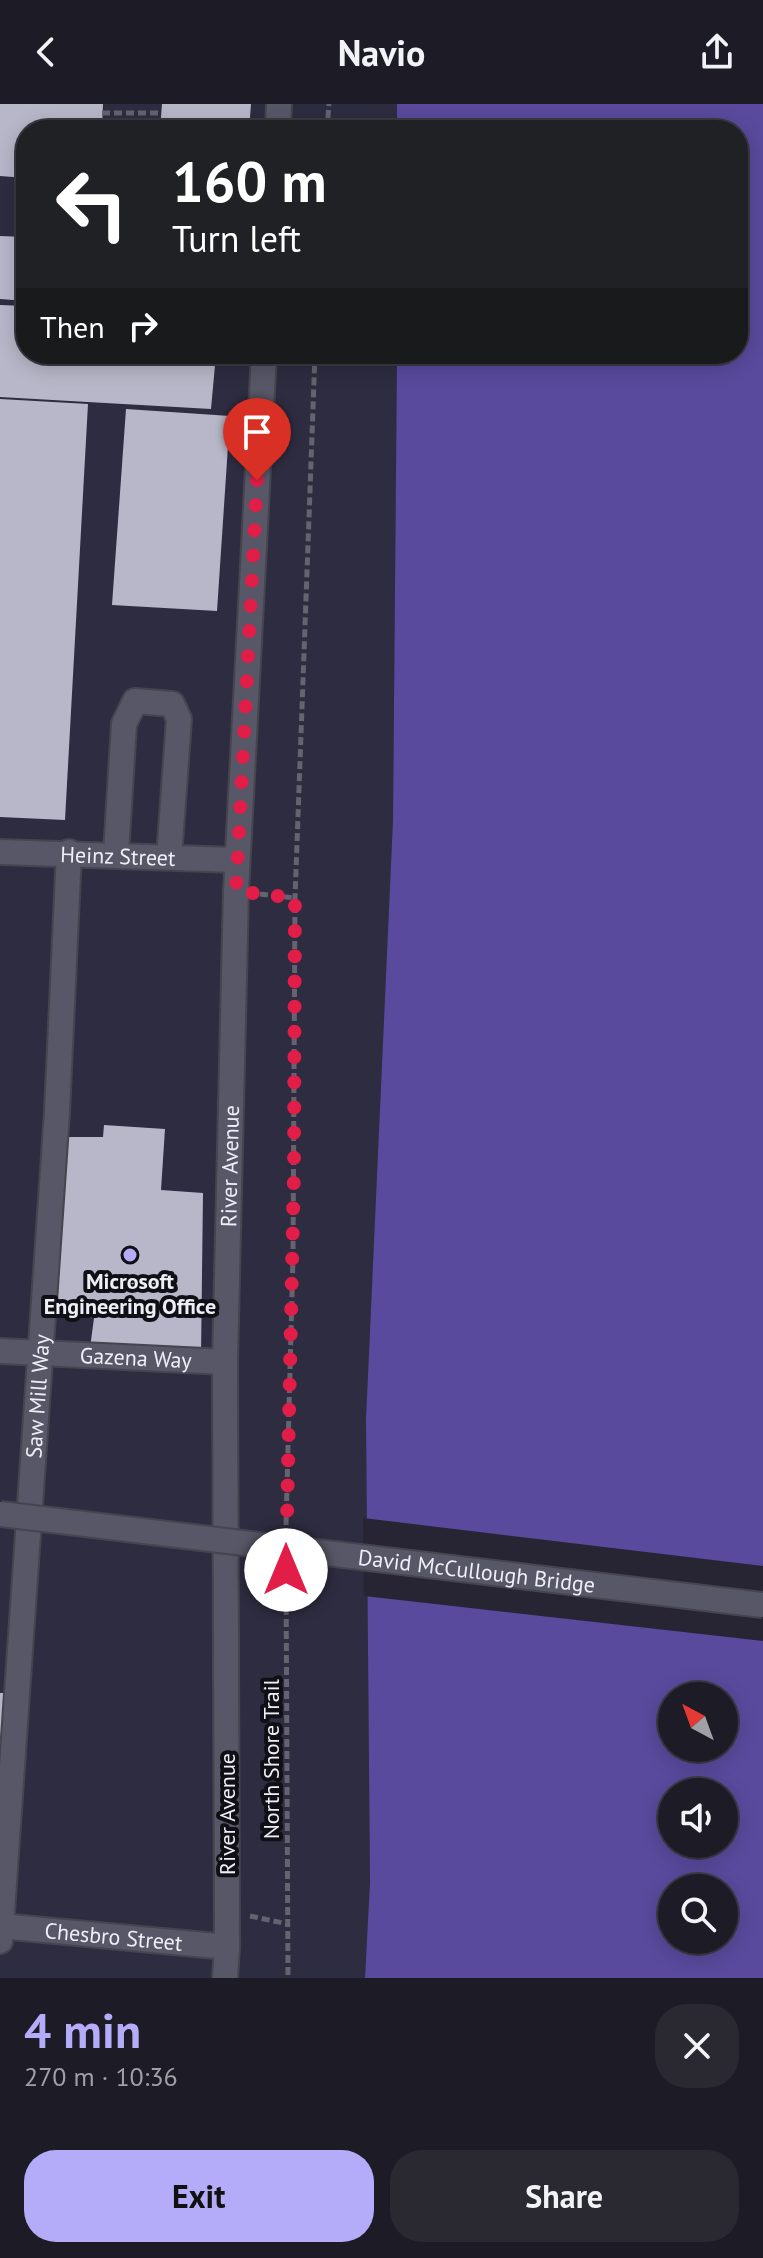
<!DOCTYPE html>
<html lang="en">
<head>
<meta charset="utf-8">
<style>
  body { margin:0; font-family:"PT Sans",sans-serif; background:#2a2932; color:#f1f3f6; height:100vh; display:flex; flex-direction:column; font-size:30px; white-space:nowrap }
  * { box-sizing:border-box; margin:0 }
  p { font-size:26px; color:#a0a1a7 }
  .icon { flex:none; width:44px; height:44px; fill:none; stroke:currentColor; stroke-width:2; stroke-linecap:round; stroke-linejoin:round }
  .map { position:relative; height:1874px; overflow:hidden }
  .sheet { display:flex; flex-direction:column; background:#1d1c26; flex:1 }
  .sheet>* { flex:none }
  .banner { position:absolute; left:16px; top:16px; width:732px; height:244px; border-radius:32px; box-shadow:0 4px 20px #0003,0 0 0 2px #3b3a43; background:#202124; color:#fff; overflow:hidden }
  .needle { width:52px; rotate:319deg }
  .buttons { position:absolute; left:658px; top:1578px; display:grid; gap:16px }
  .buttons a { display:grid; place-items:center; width:80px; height:80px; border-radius:50%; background:#1d1c26; box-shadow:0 4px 20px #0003,0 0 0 2px #3b3a43; font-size:40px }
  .pin { position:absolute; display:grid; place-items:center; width:68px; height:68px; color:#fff; margin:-82px -34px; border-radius:50% 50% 50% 0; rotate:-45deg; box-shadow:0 0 8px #0007 }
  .pin .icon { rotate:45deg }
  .me { position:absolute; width:88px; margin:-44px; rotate:0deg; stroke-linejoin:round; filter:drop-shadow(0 0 6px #0008) }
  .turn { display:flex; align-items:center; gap:28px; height:168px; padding:0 24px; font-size:36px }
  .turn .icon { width:104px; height:104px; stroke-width:2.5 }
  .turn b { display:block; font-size:56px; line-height:68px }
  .then { display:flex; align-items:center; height:76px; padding:0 24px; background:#0003; gap:16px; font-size:30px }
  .round { display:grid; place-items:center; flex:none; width:84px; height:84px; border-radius:32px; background:#2a2932 }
  .summary { display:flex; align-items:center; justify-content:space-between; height:136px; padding:0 24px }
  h1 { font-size:48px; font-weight:700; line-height:60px; color:#b5acf9 }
  .cta { display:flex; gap:16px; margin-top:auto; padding:16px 24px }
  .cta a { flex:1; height:92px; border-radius:32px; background:#b5acf9; color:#111; font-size:32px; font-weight:700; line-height:92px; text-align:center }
  .cta a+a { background:#2a2932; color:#f1f3f6 }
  header { display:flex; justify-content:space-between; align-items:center; height:104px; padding:0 24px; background:#1d1c26; font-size:36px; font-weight:700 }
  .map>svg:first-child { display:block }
  .built { fill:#2e2c40 }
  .water { fill:#594a9d; fill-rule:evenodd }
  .pier { fill:#272533 }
  .building { fill:#b8b7c9 }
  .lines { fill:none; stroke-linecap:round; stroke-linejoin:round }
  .minor-casing { stroke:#45444f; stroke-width:28 }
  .path { stroke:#656370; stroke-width:5; stroke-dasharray:8 4; stroke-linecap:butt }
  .minor { stroke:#585767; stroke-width:24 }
  .minor-bridge-casing { stroke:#45444f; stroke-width:28; stroke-linecap:butt }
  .minor-bridge { stroke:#585767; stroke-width:24 }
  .route { stroke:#e11d48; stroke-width:14; stroke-dasharray:0 25.2 }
  .poi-dot { fill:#b5acf9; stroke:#100f15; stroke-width:3 }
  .labels { text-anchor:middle; stroke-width:8; stroke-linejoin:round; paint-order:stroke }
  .street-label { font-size:22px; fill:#eeeef7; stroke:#100f15 }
  .poi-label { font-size:22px; font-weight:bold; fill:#eeeef7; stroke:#100f15 }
</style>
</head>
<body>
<header><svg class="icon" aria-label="back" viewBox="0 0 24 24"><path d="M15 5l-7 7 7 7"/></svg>Navio<svg class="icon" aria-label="share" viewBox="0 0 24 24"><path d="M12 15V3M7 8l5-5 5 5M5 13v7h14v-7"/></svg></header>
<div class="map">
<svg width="763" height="1874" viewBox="0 0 763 1874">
  <rect width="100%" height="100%" fill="#272533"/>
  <path class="built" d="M 0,0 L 397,0 L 397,26 L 26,26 L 26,250 L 397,250 L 393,716 L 366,1315 L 370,1778 L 365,1874 L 0,1874 Z"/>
  <path class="water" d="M 397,0 L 763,0 L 763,1874 L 365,1874 L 370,1778 L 366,1315 L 393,716 L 397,250 L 738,250 L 738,26 L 397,26 ZM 672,1592 L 724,1592 L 724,1644 L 672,1644 ZM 672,1688 L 724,1688 L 724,1740 L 672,1740 ZM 672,1784 L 724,1784 L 724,1836 L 672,1836 Z"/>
  <path class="pier" d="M 363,1414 L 763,1462 L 763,1537 L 364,1492 Z"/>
  <path class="building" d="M 0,0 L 103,0 L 102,26 L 26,26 L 26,74 L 0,72 Z
    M 162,0 L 251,0 L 249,26 L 160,26 Z
    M 0,132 L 26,133 L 26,197 L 0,195 Z
    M 0,201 L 26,202 L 26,250 L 216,250 L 211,305 L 0,293 Z
    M 0,295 L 88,300 L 65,716 L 0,713 Z
    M 126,305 L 230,312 L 217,507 L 112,501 Z
    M 104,1021 L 165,1025 L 161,1086 L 203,1089 L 201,1252 L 90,1244 L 94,1214 L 55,1212 L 66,1033 L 103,1033 Z
    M 0,1589 L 6,1589 L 4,1641 L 0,1641 Z"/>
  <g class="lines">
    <defs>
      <g id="minor">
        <path d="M 278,26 L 279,0"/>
        <path id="s1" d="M 0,748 L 236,756"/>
        <path d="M 116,750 L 124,620 L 135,597 L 172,600 L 179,615 L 169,753"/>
        <path id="s2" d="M 0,1247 L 225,1258"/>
        <path id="s3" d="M 0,1822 L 227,1843"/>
        <path id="s4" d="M 0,1837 L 57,1008 L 69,748"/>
        <path id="s5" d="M 225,1874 L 227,1843 L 225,1258 L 236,787 L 264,250"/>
      </g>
    </defs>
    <use href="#minor" class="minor-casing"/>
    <path class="path" d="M 102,9 L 161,9
      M 327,26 L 329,0
      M 260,790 L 295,794
      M 286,1421 L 293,1152 L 295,794 L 315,250
      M 286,1467 L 288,1874
      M 250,1812 L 288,1820"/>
    <use href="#minor" class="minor"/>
    <defs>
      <g id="minor-bridge">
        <path id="s6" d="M 0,1410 L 763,1501"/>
      </g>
    </defs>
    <use href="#minor-bridge" class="minor-bridge-casing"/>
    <use href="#minor-bridge" class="minor-bridge"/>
  </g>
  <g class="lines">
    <path class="route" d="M 257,376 L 236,787 L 295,794 L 294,1064 L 286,1466"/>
  </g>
  <circle class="poi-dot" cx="130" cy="1151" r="8"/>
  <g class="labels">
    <g class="street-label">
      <text dy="8" stroke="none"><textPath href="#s1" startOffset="118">Heinz Street</textPath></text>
      <text dy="8" stroke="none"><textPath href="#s5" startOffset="812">River Avenue</textPath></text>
      <text dy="8" stroke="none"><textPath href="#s2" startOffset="136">Gazena Way</textPath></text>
      <text dy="8" stroke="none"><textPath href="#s4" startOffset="546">Saw Mill Way</textPath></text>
      <text dy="8" stroke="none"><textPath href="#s6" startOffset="480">David McCullough Bridge</textPath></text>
      <text transform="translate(271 1655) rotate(-90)" y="8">North Shore Trail</text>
      <text transform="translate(227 1710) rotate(-90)" y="8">River Avenue</text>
      <text dy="8" stroke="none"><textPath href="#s3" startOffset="114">Chesbro Street</textPath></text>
    </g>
    <g class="poi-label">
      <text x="130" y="1185">Microsoft<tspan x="130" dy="25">Engineering Office</tspan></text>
    </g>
  </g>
</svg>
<div class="buttons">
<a><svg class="needle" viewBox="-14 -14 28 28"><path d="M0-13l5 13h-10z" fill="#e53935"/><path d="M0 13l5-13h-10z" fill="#a0a1a7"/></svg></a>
<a><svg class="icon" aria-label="sound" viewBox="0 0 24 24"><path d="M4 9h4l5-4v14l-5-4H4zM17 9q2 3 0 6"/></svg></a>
<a><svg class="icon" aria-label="search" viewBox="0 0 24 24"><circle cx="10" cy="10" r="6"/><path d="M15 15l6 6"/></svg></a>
</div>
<div class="pin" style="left:257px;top:376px;background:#d93025"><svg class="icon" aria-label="arrive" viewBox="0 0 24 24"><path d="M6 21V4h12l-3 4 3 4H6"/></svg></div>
<svg class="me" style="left:286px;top:1466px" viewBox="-20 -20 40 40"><circle r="19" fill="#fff"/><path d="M0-13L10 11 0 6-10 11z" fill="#e11d48"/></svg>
<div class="banner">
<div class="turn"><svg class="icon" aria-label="left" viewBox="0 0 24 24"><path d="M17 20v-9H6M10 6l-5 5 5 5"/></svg><div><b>160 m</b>Turn left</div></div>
<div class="then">Then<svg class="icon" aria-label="right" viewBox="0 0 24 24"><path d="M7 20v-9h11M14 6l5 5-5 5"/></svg></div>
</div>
</div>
<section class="sheet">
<div class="summary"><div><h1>4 min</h1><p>270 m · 10:36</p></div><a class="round"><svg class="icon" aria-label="close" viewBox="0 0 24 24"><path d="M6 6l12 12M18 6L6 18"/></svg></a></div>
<div class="cta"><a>Exit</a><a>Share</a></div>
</section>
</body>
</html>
